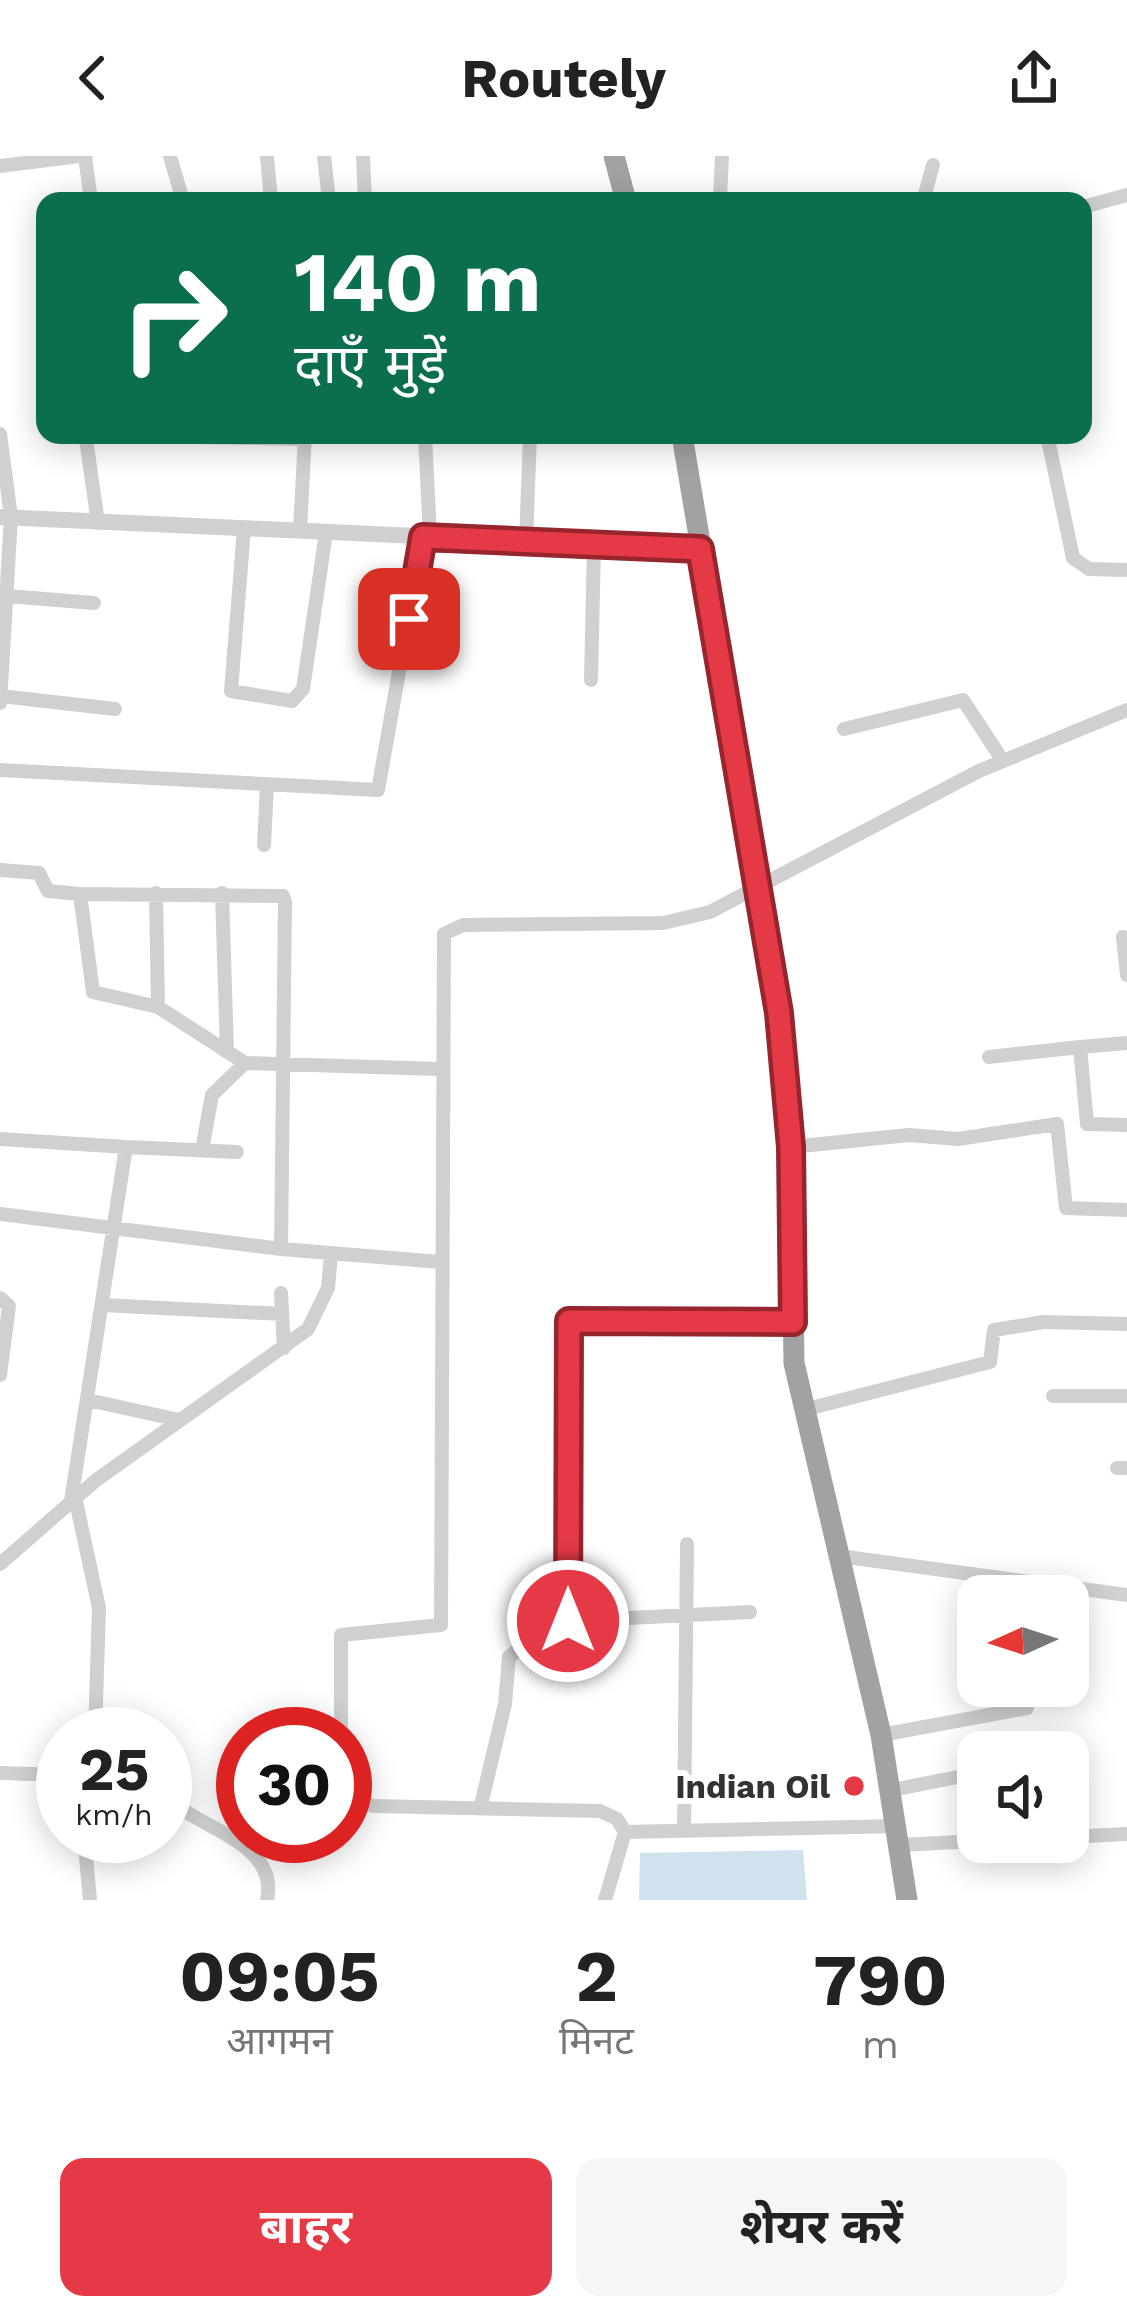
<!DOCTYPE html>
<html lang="hi">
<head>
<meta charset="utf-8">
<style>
  body { margin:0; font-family:"Work Sans","Noto Sans Devanagari",sans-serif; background:#f6f6f6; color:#222; height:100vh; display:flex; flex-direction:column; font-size:45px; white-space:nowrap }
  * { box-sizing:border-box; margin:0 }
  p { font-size:39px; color:#767676 }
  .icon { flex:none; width:66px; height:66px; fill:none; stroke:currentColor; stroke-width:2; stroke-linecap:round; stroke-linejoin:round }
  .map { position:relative; height:1744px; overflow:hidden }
  .details { display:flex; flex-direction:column; background:#fff; flex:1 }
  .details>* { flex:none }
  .banner { position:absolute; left:36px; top:36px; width:1056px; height:252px; border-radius:24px; box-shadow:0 6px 30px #0003; background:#0b6e4f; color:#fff; overflow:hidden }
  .needle { width:78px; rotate:267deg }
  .tools { position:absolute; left:957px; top:1419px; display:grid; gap:24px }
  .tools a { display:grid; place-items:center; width:132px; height:132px; border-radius:24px; background:#fff; box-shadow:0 6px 30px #0003; font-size:60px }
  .speed { position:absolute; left:36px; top:1551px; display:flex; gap:24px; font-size:60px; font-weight:700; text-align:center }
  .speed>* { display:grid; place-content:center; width:156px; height:156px; border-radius:50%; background:#fff; box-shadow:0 6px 30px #0003; line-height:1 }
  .speed small { font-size:30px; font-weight:400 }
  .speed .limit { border:18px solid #d22; background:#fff; color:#111 }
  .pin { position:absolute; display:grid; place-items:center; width:102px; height:102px; color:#fff; margin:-51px; border-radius:24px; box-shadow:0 6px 18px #0006 }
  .me { position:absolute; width:132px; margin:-66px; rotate:0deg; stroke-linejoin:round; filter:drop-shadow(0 0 9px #0008) }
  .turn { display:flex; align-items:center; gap:42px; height:252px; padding:0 60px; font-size:54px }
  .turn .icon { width:156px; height:156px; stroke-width:2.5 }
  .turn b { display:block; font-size:84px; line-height:102px }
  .eta { display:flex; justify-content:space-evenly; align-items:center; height:204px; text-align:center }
  .eta b { font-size:72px; font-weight:700; line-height:84px }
  .button { display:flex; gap:24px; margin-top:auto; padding:24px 60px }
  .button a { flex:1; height:138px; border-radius:24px; background:#e63946; color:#fff; font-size:48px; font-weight:700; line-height:138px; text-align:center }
  .button a+a { background:#f6f6f6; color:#222 }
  header { display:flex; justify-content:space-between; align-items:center; height:156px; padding:0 60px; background:#fff; font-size:54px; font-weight:700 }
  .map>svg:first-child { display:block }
  .water { fill:#cfe2ee }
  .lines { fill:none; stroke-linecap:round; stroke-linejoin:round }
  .minor { stroke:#d0d0d0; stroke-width:14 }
  .tertiary { stroke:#d0d0d0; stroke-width:16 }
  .trunk { stroke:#a2a2a2; stroke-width:21 }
  .route-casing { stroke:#96252e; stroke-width:30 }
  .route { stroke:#e63946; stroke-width:21 }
  .poi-dot { fill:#e63946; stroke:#fff; stroke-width:4.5 }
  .labels { text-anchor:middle; stroke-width:12; stroke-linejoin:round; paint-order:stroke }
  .poi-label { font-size:33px; font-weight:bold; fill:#333; stroke:#fff; text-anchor:end }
</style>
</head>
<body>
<header><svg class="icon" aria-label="back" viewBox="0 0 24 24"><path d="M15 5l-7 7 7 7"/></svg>Routely<svg class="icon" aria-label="share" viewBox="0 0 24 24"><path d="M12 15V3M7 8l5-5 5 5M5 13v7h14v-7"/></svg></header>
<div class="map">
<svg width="1127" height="1744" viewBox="0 0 1127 1744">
  <rect width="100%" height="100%" fill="#fff"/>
  <path class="water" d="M 803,1694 L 807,1744 L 639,1744 L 640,1697 Z"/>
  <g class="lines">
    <path class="minor" d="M 85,0 L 91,45
      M 170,0 L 183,45
      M 267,0 L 271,45
      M 324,0 L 329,45
      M 363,0 L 365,45
      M 0,10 L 79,0
      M 701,45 L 720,42 L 722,0
      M 923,45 L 933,9
      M 1083,51 L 1127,39
      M 0,278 L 11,361 L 0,547
      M 84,279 L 305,283
      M 425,279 L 430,381
      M 1047,279 L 1073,402 L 1089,413 L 1127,414
      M 86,283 L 98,367
      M 244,373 L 231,535 L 292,545 L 303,533 L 326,377
      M 300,374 L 305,279
      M 526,386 L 530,279
      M 7,440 L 94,447
      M 591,524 L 594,389
      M 0,540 L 115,553
      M 844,573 L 963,544 L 1003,605
      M 0,614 L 378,634 L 423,381
      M 264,689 L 267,629
      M 0,714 L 39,717 L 48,735 L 80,738
      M 156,737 L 158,851
      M 222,737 L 227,896
      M 1123,781 L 1127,819
      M 1127,887 L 1080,891 L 1087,968 L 1127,969
      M 989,901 L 1080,891
      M 440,913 L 245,907 L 158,851 L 93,836 L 80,738 L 283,740 L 285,746 L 281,1093 L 440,1106
      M 0,983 L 126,991 L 71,1345
      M 126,991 L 237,996
      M 791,991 L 909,979 L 958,983 L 1057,968 L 1066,1052 L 1127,1054
      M 202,994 L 212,939 L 245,907
      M 0,1058 L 281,1093
      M 281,1137 L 284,1192
      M 0,1142 L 9,1150 L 0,1219
      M 103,1149 L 282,1158
      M 1053,1240 L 1127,1240
      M 88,1244 L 179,1264
      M 803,1254 L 990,1206 L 994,1174 L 1044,1166 L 1127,1168
      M 1117,1312 L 1127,1312
      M 75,1341 L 99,1452 L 95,1578
      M 839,1400 L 1127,1439
      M 0,1408 L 95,1325 L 308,1173 L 328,1132 L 331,1098
      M 568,1465 L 750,1456
      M 341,1578 L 341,1479 L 441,1469 L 444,778 L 463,769 L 663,767 L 710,756 L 979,615 L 1127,554
      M 881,1579 L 1027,1552
      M 1068,1599 L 1076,1597
      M 0,1617 L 63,1619
      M 345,1631 L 356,1644 L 373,1650 L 600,1655 L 617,1663 L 625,1676
      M 892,1634 L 978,1617
      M 165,1640 C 194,1671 280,1686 267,1744
      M 480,1653 L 505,1548 L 509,1501 L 521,1491 L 560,1488 L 568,1465 L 569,1165 L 793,1166
      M 684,1675 L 687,1388
      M 84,1680 L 90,1744
      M 1068,1681 L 1127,1678
      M 900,1689 L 978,1685
      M 605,1744 L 625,1676 L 899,1670"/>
    <path class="tertiary" d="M 0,361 L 700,393"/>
    <path class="trunk" d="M 614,0 L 626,45
      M 682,279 L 779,857 L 791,991 L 794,1207 L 881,1579 L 907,1744"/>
  </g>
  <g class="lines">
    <defs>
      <path id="route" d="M 409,463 L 423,381 L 700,393 L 779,857 L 791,991 L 793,1166 L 569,1165 L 568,1465"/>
    </defs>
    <use href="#route" class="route-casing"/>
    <use href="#route" class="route"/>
  </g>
  <circle class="poi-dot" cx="854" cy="1630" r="12"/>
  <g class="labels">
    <g class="poi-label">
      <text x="830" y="1642">Indian Oil</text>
    </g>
  </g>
</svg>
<div class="tools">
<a><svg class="needle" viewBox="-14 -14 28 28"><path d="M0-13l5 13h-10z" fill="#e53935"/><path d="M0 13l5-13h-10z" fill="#767676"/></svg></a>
<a><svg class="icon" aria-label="sound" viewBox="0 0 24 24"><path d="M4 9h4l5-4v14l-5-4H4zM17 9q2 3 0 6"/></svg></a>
</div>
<div class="speed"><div>25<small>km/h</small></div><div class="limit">30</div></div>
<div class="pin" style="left:409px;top:463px;background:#d93025"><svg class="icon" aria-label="arrive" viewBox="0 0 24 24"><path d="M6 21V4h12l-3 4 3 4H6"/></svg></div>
<svg class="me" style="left:568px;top:1465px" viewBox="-20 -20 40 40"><circle r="17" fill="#e63946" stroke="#fff" stroke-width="3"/><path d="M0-11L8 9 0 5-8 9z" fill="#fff"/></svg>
<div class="banner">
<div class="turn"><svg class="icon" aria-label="right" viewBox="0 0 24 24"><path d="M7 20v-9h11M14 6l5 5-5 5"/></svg><div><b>140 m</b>दाएँ मुड़ें</div></div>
</div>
</div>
<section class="details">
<div class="eta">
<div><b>09:05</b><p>आगमन</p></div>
<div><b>2</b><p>मिनट</p></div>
<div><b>790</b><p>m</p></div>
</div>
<div class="button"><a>बाहर</a><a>शेयर करें</a></div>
</section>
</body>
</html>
